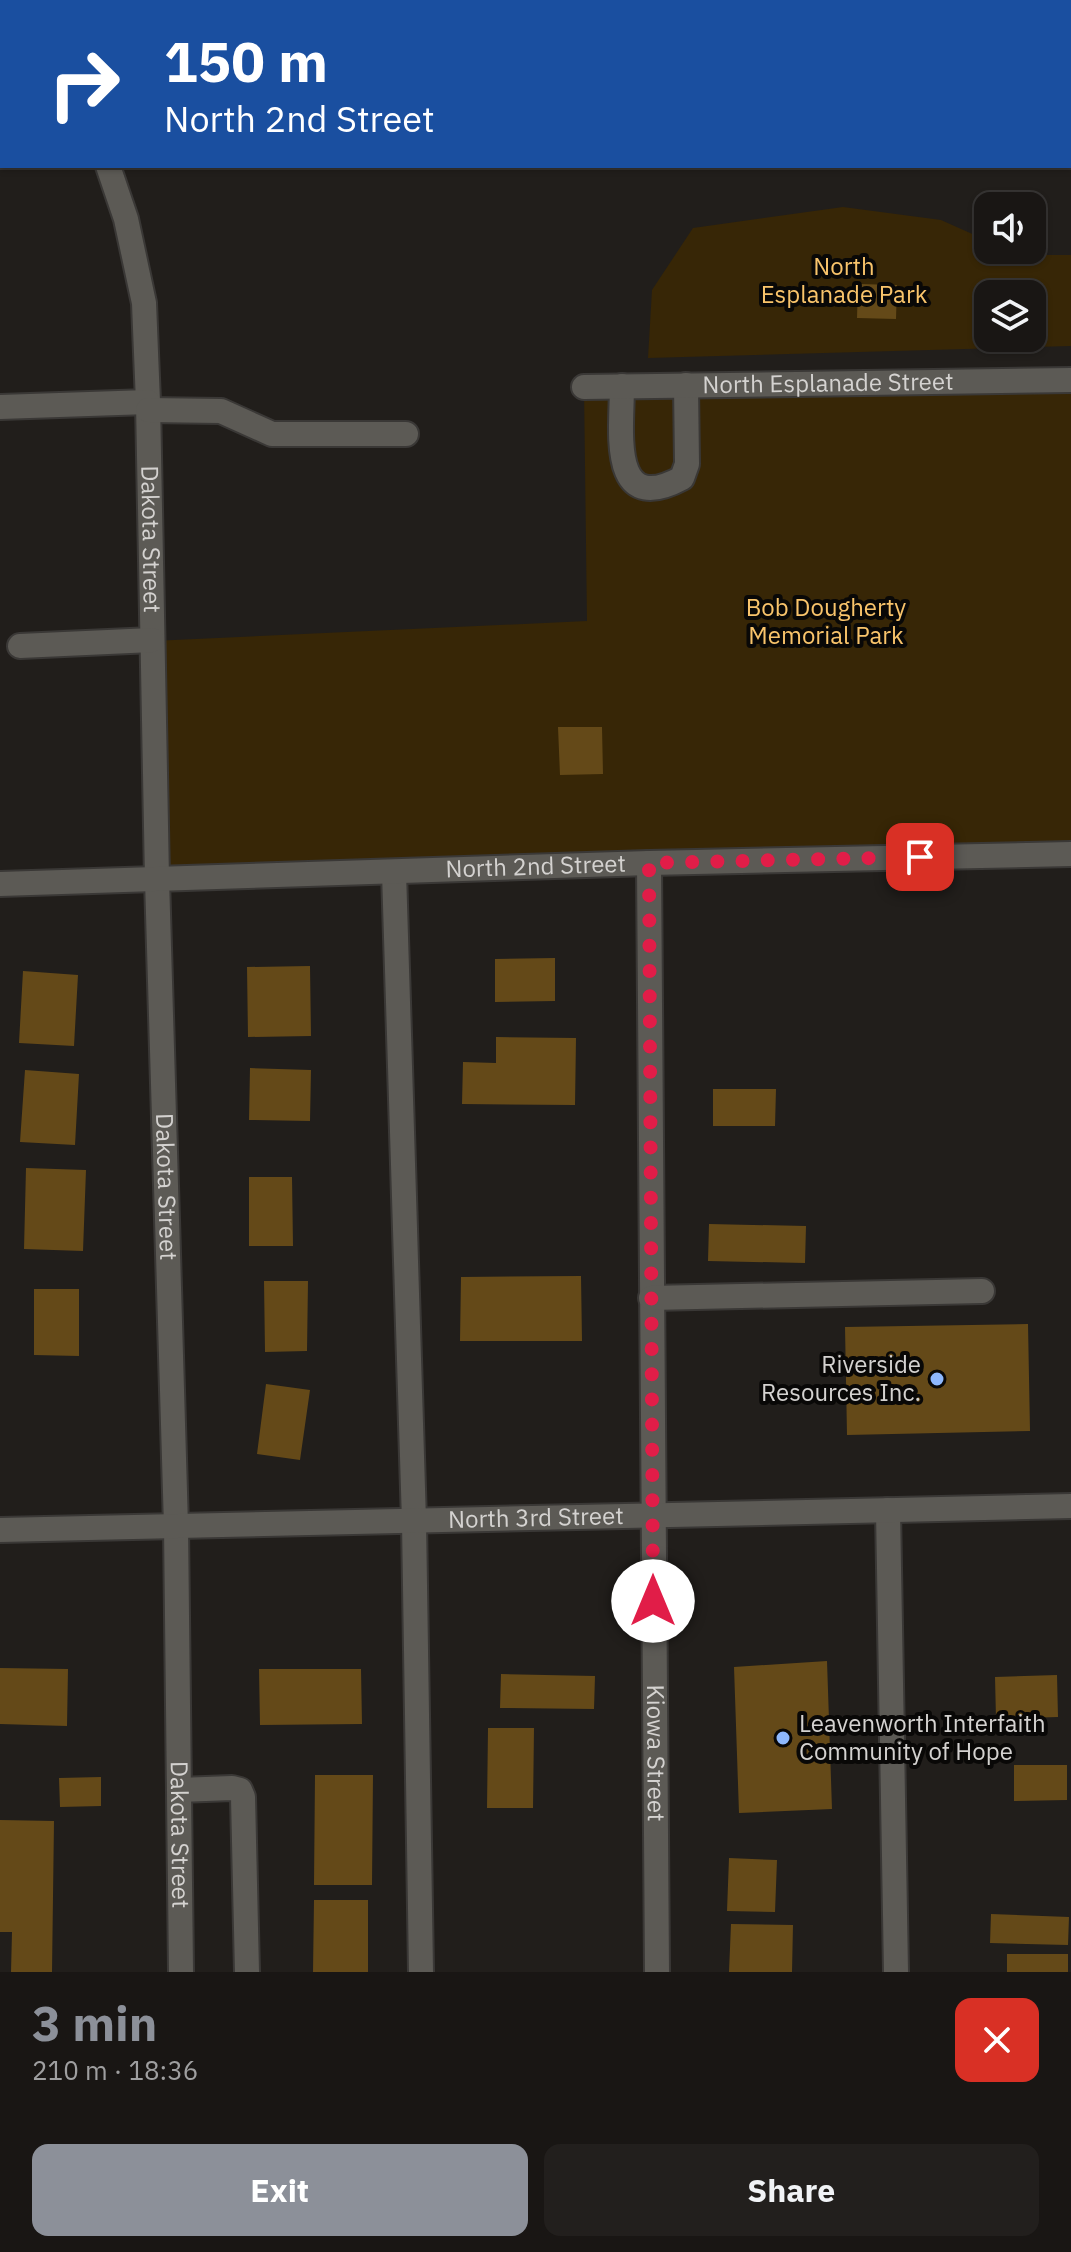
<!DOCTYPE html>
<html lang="en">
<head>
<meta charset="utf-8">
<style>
  body { margin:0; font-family:"IBM Plex Sans",sans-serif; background:#221f1d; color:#f1f3f6; height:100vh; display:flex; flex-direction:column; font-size:30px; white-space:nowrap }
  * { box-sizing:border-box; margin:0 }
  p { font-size:26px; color:#9f9fa0 }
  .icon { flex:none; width:44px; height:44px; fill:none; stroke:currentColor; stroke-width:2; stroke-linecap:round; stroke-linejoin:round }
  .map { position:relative; height:1972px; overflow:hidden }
  .drawer { display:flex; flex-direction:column; background:#191614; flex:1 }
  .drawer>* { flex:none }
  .hud { position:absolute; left:0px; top:0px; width:1072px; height:168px; box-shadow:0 2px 6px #0004,0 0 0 2px #373534; background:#1a4fa0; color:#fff; overflow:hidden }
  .controls { position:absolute; left:974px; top:192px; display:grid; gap:16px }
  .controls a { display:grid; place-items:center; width:72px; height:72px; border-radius:16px; background:#191614; box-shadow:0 2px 6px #0004,0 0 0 2px #373534; font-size:40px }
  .pin { position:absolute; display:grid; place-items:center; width:68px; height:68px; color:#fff; margin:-34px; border-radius:16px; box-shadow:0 4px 12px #0006 }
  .me { position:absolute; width:88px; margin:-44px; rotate:0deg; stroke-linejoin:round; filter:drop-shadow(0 0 6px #0008) }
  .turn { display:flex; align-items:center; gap:28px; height:168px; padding:0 32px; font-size:36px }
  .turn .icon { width:104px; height:104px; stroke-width:2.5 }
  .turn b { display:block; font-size:56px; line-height:68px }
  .round { display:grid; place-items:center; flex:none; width:84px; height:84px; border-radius:16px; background:#221f1d }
  .overview { display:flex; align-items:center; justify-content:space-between; height:136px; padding:0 32px }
  h1 { font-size:48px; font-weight:700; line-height:60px; color:#8c9099 }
  .action { display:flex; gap:16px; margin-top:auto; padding:16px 32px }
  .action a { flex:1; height:92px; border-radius:16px; background:#8c9099; color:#fff; font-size:32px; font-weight:700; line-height:92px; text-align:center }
  .action a+a { background:#221f1d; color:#f1f3f6 }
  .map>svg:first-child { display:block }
  .green { fill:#372606; fill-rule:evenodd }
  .building { fill:#644918 }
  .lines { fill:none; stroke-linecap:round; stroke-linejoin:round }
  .minor-casing { stroke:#3a3836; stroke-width:28 }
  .minor { stroke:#5c5a55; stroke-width:24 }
  .rail-casing { stroke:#817e7c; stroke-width:9 }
  .rail { stroke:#090807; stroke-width:6; stroke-dasharray:18; stroke-linecap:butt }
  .route { stroke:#e11d48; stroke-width:14; stroke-dasharray:0 25.2 }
  .poi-dot { fill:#8eb8fd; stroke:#090807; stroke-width:3 }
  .labels { text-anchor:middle; stroke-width:8; stroke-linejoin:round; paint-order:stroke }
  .park-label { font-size:24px; fill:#f9c46b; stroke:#090807 }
  .street-label { font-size:24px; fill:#d4d2d0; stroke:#090807 }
  .poi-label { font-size:24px; fill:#d4d2d0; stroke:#090807; text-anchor:end }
</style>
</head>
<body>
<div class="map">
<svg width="1071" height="1972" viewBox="0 0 1071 1972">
  <rect width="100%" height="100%" fill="#211e1b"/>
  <path class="green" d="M 843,207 L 941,220 L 988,241 L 988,250 L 1009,250 L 1021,255 L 1071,255 L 1071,346 L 648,358 L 652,290 L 693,228 ZM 988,294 L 1032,294 L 1032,338 L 988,338 Z
    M 1071,380 L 1071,854 L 157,879 L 152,641 L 587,621 L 584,387 Z"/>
  <path class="building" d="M 858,284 L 897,285 L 896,319 L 857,318 Z
    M 558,727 L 602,727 L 603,774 L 560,775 Z
    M 555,958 L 555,1001 L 495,1002 L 495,959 Z
    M 310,966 L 311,1036 L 248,1037 L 247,967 Z
    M 23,971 L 78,975 L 74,1046 L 19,1043 Z
    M 496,1037 L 576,1038 L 575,1105 L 462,1104 L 463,1062 L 496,1063 Z
    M 250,1068 L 311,1070 L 310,1121 L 249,1120 Z
    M 25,1070 L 79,1074 L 75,1145 L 20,1142 Z
    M 713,1089 L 776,1089 L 775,1126 L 713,1126 Z
    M 26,1168 L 86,1170 L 83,1251 L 24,1249 Z
    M 249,1177 L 292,1177 L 293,1246 L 249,1246 Z
    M 709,1224 L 806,1226 L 805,1263 L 708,1261 Z
    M 581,1276 L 582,1341 L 460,1341 L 461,1277 Z
    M 264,1281 L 308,1281 L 307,1351 L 265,1352 Z
    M 34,1289 L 79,1289 L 79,1356 L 34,1355 Z
    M 1028,1324 L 1030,1431 L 847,1435 L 845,1327 Z
    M 266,1384 L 310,1390 L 300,1460 L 257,1454 Z
    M 827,1661 L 832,1809 L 739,1813 L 734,1667 Z
    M 0,1668 L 68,1669 L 67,1726 L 0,1724 Z
    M 259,1669 L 361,1669 L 362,1724 L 260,1725 Z
    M 501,1674 L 595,1676 L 594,1709 L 500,1708 Z
    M 1057,1675 L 1058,1717 L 996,1719 L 995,1677 Z
    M 488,1728 L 534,1728 L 533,1808 L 487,1808 Z
    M 1014,1765 L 1067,1765 L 1067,1800 L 1014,1801 Z
    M 315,1775 L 373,1775 L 372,1885 L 314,1885 Z
    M 101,1777 L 101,1806 L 60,1807 L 59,1778 Z
    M 0,1820 L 54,1821 L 52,1972 L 11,1972 L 12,1932 L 0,1932 Z
    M 729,1858 L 777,1860 L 775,1912 L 727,1911 Z
    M 314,1900 L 368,1900 L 368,1972 L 313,1972 Z
    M 991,1914 L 1069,1917 L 1068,1945 L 990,1943 Z
    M 731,1924 L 793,1925 L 792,1972 L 729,1972 Z
    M 1007,1954 L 1068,1954 L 1068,1972 L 1007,1972 Z"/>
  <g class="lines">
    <defs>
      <g id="minor">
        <path d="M 33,0 L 34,2"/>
        <path id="s1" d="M 108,166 L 126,219 L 144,303 L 148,402 L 157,879 L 176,1526 L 181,1972"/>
        <path d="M 622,386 C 622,429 608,518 682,478 L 687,464 L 686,385"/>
        <path id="s2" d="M 584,387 L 1071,380"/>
        <path d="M 0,407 L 148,402"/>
        <path d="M 148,410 L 221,411 L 272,434 L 406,434"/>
        <path d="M 20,646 L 152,640"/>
        <path id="s3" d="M 649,863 L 657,1972"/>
        <path d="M 394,872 L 414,1521 L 421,1972"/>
        <path id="s4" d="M 0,884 L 649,863 L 1071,854"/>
        <path d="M 651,1298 L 982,1291"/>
        <path d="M 888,1510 L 896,1972"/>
        <path id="s5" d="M 0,1530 L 1071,1506"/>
        <path d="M 179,1790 L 232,1788 L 240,1790 L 243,1797 L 247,1972"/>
      </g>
    </defs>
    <use href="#minor" class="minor-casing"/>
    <use href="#minor" class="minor"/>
    <defs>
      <path id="rail" d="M 0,49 L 2,49
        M 1070,56 L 1071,56"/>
    </defs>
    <use href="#rail" class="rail-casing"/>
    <use href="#rail" class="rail"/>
  </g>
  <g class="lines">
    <path class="route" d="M 653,1601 L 649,863 L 920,857"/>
  </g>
  <g class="poi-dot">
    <circle cx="937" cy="1379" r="8"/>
    <circle cx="783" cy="1738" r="8"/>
  </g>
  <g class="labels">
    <g class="park-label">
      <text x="844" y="275">North<tspan x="844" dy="28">Esplanade Park</tspan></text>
      <text x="826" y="616">Bob Dougherty<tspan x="826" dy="28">Memorial Park</tspan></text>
    </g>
    <g class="street-label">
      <text dy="8" stroke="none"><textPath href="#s2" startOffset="244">North Esplanade Street</textPath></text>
      <text dy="8" stroke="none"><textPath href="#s1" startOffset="378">Dakota Street</textPath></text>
      <text dy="8" stroke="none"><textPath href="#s4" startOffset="536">North 2nd Street</textPath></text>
      <text dy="8" stroke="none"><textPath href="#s1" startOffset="1026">Dakota Street</textPath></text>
      <text dy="8" stroke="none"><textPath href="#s5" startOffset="536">North 3rd Street</textPath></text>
      <text dy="8" stroke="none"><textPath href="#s3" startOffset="890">Kiowa Street</textPath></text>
      <text dy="8" stroke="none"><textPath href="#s1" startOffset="1674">Dakota Street</textPath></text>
    </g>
    <g class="poi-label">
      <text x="921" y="1373">Riverside<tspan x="921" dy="28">Resources Inc.</tspan></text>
      <text x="799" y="1732" text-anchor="start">Leavenworth Interfaith<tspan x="799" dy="28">Community of Hope</tspan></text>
    </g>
  </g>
</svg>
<div class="controls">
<a><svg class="icon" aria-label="sound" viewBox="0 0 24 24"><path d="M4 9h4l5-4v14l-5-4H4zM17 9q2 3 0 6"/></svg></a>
<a><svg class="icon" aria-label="layers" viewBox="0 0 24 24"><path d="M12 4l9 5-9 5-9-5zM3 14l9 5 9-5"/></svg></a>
</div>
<div class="pin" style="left:920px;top:857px;background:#d93025"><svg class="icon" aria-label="arrive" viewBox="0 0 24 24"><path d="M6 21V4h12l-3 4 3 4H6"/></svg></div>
<svg class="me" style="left:653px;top:1601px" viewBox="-20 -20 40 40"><circle r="19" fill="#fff"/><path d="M0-13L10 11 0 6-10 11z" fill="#e11d48"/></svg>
<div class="hud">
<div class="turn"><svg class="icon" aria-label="right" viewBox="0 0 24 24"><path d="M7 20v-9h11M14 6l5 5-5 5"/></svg><div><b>150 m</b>North 2nd Street</div></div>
</div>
</div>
<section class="drawer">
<div class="overview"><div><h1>3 min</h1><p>210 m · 18:36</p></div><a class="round" style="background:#d93025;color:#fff"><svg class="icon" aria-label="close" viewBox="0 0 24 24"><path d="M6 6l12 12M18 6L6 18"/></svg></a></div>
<div class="action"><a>Exit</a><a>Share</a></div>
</section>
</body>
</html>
